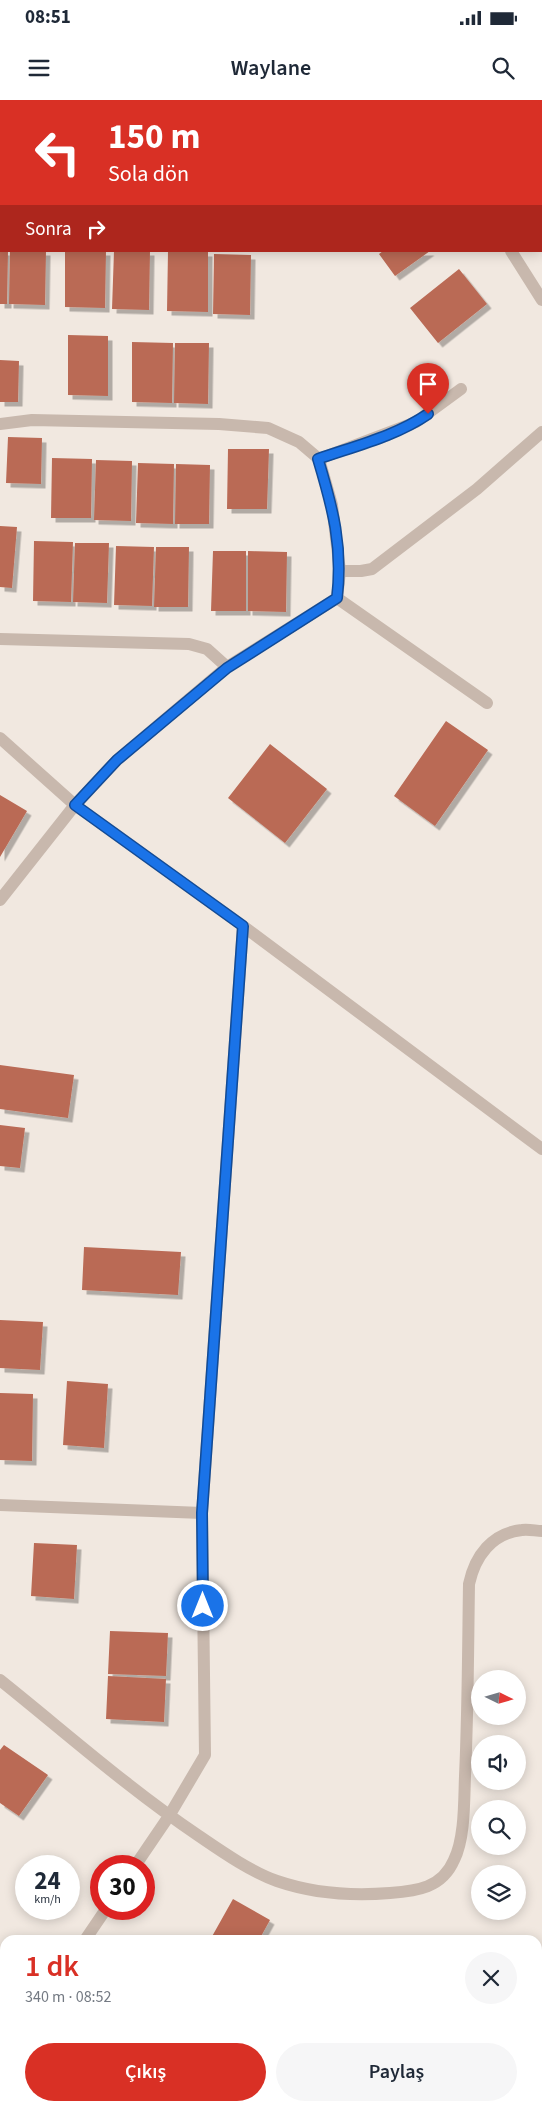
<!DOCTYPE html>
<html lang="tr">
<head>
<meta charset="utf-8">
<style>
  body { margin:0; font-family:"Source Sans 3",sans-serif; background:#f6f6f7; color:#1f2937; height:100vh; display:flex; flex-direction:column; font-size:19px; white-space:nowrap }
  * { box-sizing:border-box; margin:0 }
  p { font-size:16px; color:#747a83 }
  .icon { flex:none; width:28px; height:28px; fill:none; stroke:currentColor; stroke-width:2; stroke-linecap:round; stroke-linejoin:round }
  .map { position:relative; flex:1; overflow:hidden }
  .drawer { position:absolute; left:0px; top:1835px; width:542px; height:176px; display:flex; flex-direction:column; background:#fff; border-radius:15px 15px 0 0; box-shadow:0 2px 12px #0003 }
  .drawer>* { flex:none }
  .hud { position:absolute; left:0px; top:0px; width:542px; height:152px; box-shadow:0 2px 12px #0003; background:#d93025; color:#fff; overflow:hidden }
  .needle { width:32px; rotate:95deg }
  .controls { position:absolute; left:471px; top:1570px; display:grid; gap:10px }
  .controls a { display:grid; place-items:center; width:55px; height:55px; border-radius:50%; background:#fff; box-shadow:0 2px 12px #0003; font-size:25px }
  .speed { position:absolute; left:15px; top:1755px; display:flex; gap:10px; font-size:25px; font-weight:700; text-align:center }
  .speed>* { display:grid; place-content:center; width:65px; height:65px; border-radius:50%; background:#fff; box-shadow:0 2px 12px #0003; line-height:1 }
  .speed small { font-size:12px; font-weight:400 }
  .speed .limit { border:8px solid #d22; background:#fff; color:#111 }
  .pin { position:absolute; display:grid; place-items:center; width:42px; height:42px; color:#fff; margin:-51px -21px; border-radius:50% 50% 50% 0; rotate:-45deg; box-shadow:0 0 5px #0007 }
  .pin .icon { rotate:45deg }
  .me { position:absolute; width:55px; margin:-28px; rotate:0deg; stroke-linejoin:round; filter:drop-shadow(0 0 4px #0008) }
  .turn { display:flex; align-items:center; gap:18px; height:105px; padding:0 25px; font-size:22px }
  .turn .icon { width:65px; height:65px; stroke-width:2.5 }
  .turn b { display:block; font-size:35px; line-height:42px }
  .then { display:flex; align-items:center; height:48px; padding:0 25px; background:#0003; gap:10px; font-size:19px }
  .round { display:grid; place-items:center; flex:none; width:52px; height:52px; border-radius:26px; background:#f6f6f7 }
  .overview { display:flex; align-items:center; justify-content:space-between; height:85px; padding:0 25px }
  h1 { font-size:30px; font-weight:600; line-height:38px; color:#d93025 }
  .button { display:flex; gap:10px; margin-top:auto; padding:10px 25px }
  .button a { flex:1; height:58px; border-radius:30px; background:#d93025; color:#fff; font-size:20px; font-weight:600; line-height:58px; text-align:center }
  .button a+a { background:#f6f6f7; color:#1f2937 }
  .status { display:flex; justify-content:space-between; align-items:center; height:35px; padding:0 25px; background:#fff; direction:ltr }
  .status svg { height:14px; fill:currentColor }
  header { display:flex; justify-content:space-between; align-items:center; height:65px; padding:0 25px; background:#fff; font-size:22px; font-weight:600 }
  .map>svg:first-child { display:block }
  .building { fill:#ba6a55; filter:url(#shadow) }
  .lines { fill:none; stroke-linecap:round; stroke-linejoin:round }
  .minor { stroke:#c8b8ad; stroke-width:12 }
  .route-casing { stroke:#114b97; stroke-width:12 }
  .route { stroke:#1a73e8; stroke-width:9 }
</style>
</head>
<body>
<div class="status"><b>08:51</b><svg viewBox="0 0 49 12"><path d="M0 12V9h3v3zM5 12V6h3v6zM10 12V3h3v9zM15 12V0h3v12zM26 1h20v11H26zM47 4h2v5h-2z"/></svg></div>
<header><svg class="icon" aria-label="menu" viewBox="0 0 24 24"><path d="M4 6h16M4 12h16M4 18h16"/></svg>Waylane<svg class="icon" aria-label="search" viewBox="0 0 24 24"><circle cx="10" cy="10" r="6"/><path d="M15 15l6 6"/></svg></header>
<div class="map">
<svg width="542" height="2011" viewBox="0 0 542 2011">
  <defs>
    <filter id="shadow"><feDropShadow dx="4.5" dy="4.5" stdDeviation="0" flood-color="#0004"/></filter>
  </defs>
  <rect width="100%" height="100%" fill="#f1e8e0"/>
  <path class="building" d="M 0,151 L 8,151 L 7,204 L 0,204 Z
    M 10,151 L 46,151 L 45,205 L 9,204 Z
    M 65,151 L 106,151 L 105,208 L 65,207 Z
    M 114,151 L 150,151 L 149,210 L 112,209 Z
    M 168,151 L 208,152 L 208,212 L 167,211 Z
    M 383,151 L 430,151 L 395,176 L 379,154 Z
    M 214,154 L 251,155 L 250,215 L 213,214 Z
    M 459,169 L 487,204 L 438,243 L 410,208 Z
    M 68,235 L 108,236 L 108,296 L 68,295 Z
    M 132,242 L 173,243 L 172,303 L 132,302 Z
    M 175,243 L 209,243 L 208,304 L 174,303 Z
    M 0,260 L 19,261 L 18,302 L 0,302 Z
    M 8,337 L 42,338 L 41,384 L 6,383 Z
    M 228,349 L 269,349 L 267,409 L 227,409 Z
    M 52,358 L 92,359 L 91,418 L 51,418 Z
    M 96,360 L 132,361 L 131,421 L 94,420 Z
    M 138,363 L 174,364 L 173,424 L 136,423 Z
    M 176,364 L 210,365 L 209,424 L 175,424 Z
    M 0,426 L 17,427 L 12,488 L 0,487 Z
    M 34,441 L 73,442 L 71,502 L 33,501 Z
    M 75,443 L 109,443 L 107,503 L 73,502 Z
    M 116,446 L 154,447 L 152,506 L 114,505 Z
    M 156,447 L 189,447 L 188,507 L 154,507 Z
    M 213,451 L 246,451 L 246,511 L 211,511 Z
    M 248,451 L 287,452 L 286,512 L 248,511 Z
    M 446,621 L 488,650 L 435,726 L 394,696 Z
    M 270,644 L 327,689 L 285,743 L 228,698 Z
    M 0,695 L 27,711 L 0,757 Z
    M 0,965 L 74,975 L 68,1018 L 0,1009 Z
    M 0,1025 L 25,1028 L 20,1068 L 0,1066 Z
    M 84,1147 L 181,1152 L 178,1195 L 82,1190 Z
    M 0,1220 L 43,1222 L 40,1270 L 0,1268 Z
    M 67,1281 L 108,1284 L 104,1348 L 63,1345 Z
    M 0,1293 L 33,1294 L 32,1361 L 0,1360 Z
    M 34,1443 L 77,1445 L 74,1499 L 31,1496 Z
    M 110,1531 L 168,1533 L 166,1576 L 108,1574 Z
    M 108,1576 L 166,1579 L 164,1622 L 106,1619 Z
    M 4,1645 L 48,1675 L 19,1716 L 0,1703 L 0,1650 Z
    M 233,1799 L 270,1820 L 259,1840 L 210,1840 Z"/>
  <g class="lines">
    <path class="minor" d="M 406,1 L 407,0
      M 0,92 L 1,92
      M 511,151 L 542,200
      M 0,324 L 32,320 L 219,324 L 268,328 L 299,342 L 319,359 L 332,405 L 340,471 L 337,498 L 227,567 L 117,660 L 75,705 L 0,800
      M 319,359 L 416,322 L 461,289
      M 340,471 L 361,471 L 372,469 L 477,389 L 542,332
      M 337,498 L 487,603
      M 0,539 L 189,544 L 207,549 L 227,567
      M 0,638 L 75,705 L 243,826 L 542,1049
      M 0,1405 L 202,1413
      M 0,1580 C 65,1632 129,1689 199,1736 C 221,1751 251,1772 277,1781 C 312,1793 353,1796 390,1793 C 417,1791 442,1788 454,1760 C 465,1738 464,1701 465,1676 C 468,1612 468,1548 469,1484 C 475,1456 492,1433 522,1430 C 529,1429 536,1431 542,1431
      M 135,1766 L 169,1716 L 205,1655 L 202,1413 L 243,826
      M 85,1840 L 106,1809
      M 0,1877 L 5,1881
      M 181,2006 L 188,2011"/>
  </g>
  <g class="lines">
    <defs>
      <path id="route" d="M 203,1506 L 202,1413 L 243,826 L 75,705 L 117,660 L 227,568 L 337,498 C 343,446 333,409 318,359 C 355,346 396,336 428,314"/>
    </defs>
    <use href="#route" class="route-casing"/>
    <use href="#route" class="route"/>
  </g>
</svg>
<div class="controls">
<a><svg class="needle" viewBox="-14 -14 28 28"><path d="M0-13l5 13h-10z" fill="#e53935"/><path d="M0 13l5-13h-10z" fill="#747a83"/></svg></a>
<a><svg class="icon" aria-label="sound" viewBox="0 0 24 24"><path d="M4 9h4l5-4v14l-5-4H4zM17 9q2 3 0 6"/></svg></a>
<a><svg class="icon" aria-label="search" viewBox="0 0 24 24"><circle cx="10" cy="10" r="6"/><path d="M15 15l6 6"/></svg></a>
<a><svg class="icon" aria-label="layers" viewBox="0 0 24 24"><path d="M12 4l9 5-9 5-9-5zM3 14l9 5 9-5"/></svg></a>
</div>
<div class="speed"><div>24<small>km/h</small></div><div class="limit">30</div></div>
<div class="pin" style="left:428px;top:314px;background:#d93025"><svg class="icon" aria-label="arrive" viewBox="0 0 24 24"><path d="M6 21V4h12l-3 4 3 4H6"/></svg></div>
<svg class="me" style="left:203px;top:1506px" viewBox="-20 -20 40 40"><circle r="17" fill="#1a73e8" stroke="#fff" stroke-width="3"/><path d="M0-11L8 9 0 5-8 9z" fill="#fff"/></svg>
<div class="hud">
<div class="turn"><svg class="icon" aria-label="left" viewBox="0 0 24 24"><path d="M17 20v-9H6M10 6l-5 5 5 5"/></svg><div><b>150 m</b>Sola dön</div></div>
<div class="then">Sonra<svg class="icon" aria-label="right" viewBox="0 0 24 24"><path d="M7 20v-9h11M14 6l5 5-5 5"/></svg></div>
</div>
<section class="drawer">
<div class="overview"><div><h1>1 dk</h1><p>340 m · 08:52</p></div><a class="round"><svg class="icon" aria-label="close" viewBox="0 0 24 24"><path d="M6 6l12 12M18 6L6 18"/></svg></a></div>
<div class="button"><a>Çıkış</a><a>Paylaş</a></div>
</section>
</div>
</body>
</html>
